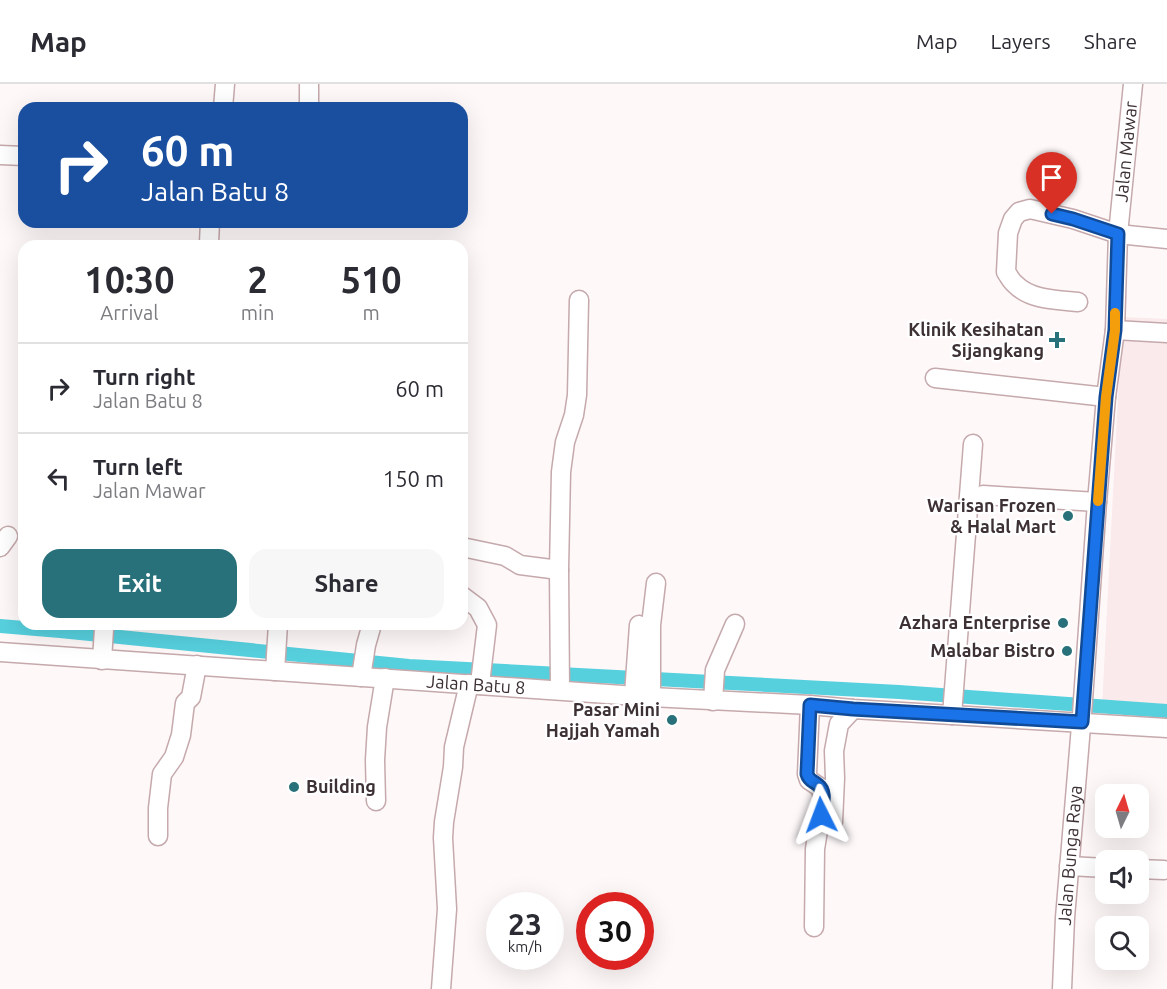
<!DOCTYPE html>
<html lang="en">
<head>
<meta charset="utf-8">
<style>
  body { margin:0; font-family:Ubuntu,sans-serif; background:#f7f7f7; color:#2b2b33; height:100vh; display:flex; flex-direction:column; font-size:22px; white-space:nowrap }
  * { box-sizing:border-box; margin:0 }
  p { font-size:20px; color:#7c7c81 }
  .icon { flex:none; width:33px; height:33px; fill:none; stroke:currentColor; stroke-width:2; stroke-linecap:round; stroke-linejoin:round }
  .map { position:relative; flex:1; overflow:hidden }
  .side { position:absolute; left:18px; top:156px; width:450px; height:390px; display:flex; flex-direction:column; background:#fff; border-radius:18px; box-shadow:0 6px 24px #0002 }
  .side>* { flex:none }
  .banner { position:absolute; left:18px; top:18px; width:450px; height:126px; border-radius:18px; box-shadow:0 6px 24px #0002; background:#1a4fa0; color:#fff; overflow:hidden }
  .needle { width:39px; rotate:5deg }
  .buttons { position:absolute; left:1095px; top:700px; display:grid; gap:12px }
  .buttons a { display:grid; place-items:center; width:54px; height:54px; border-radius:12px; background:#fff; box-shadow:0 6px 24px #0002; font-size:30px }
  .speed { position:absolute; left:486px; top:808px; display:flex; gap:12px; font-size:30px; font-weight:700; text-align:center }
  .speed>* { display:grid; place-content:center; width:78px; height:78px; border-radius:50%; background:#fff; box-shadow:0 6px 24px #0002; line-height:1 }
  .speed small { font-size:15px; font-weight:400 }
  .speed .limit { border:9px solid #d22; background:#fff; color:#111 }
  .pin { position:absolute; display:grid; place-items:center; width:51px; height:51px; color:#fff; margin:-62px -26px; border-radius:50% 50% 50% 0; rotate:-45deg; box-shadow:0 0 6px #0007 }
  .pin .icon { rotate:45deg }
  .me { position:absolute; width:66px; margin:-33px; rotate:357deg; stroke-linejoin:round; filter:drop-shadow(0 0 4px #0008) }
  .turn { display:flex; align-items:center; gap:21px; height:126px; padding:0 24px; font-size:27px }
  .turn .icon { width:78px; height:78px; stroke-width:2.5 }
  .turn b { display:block; font-size:42px; line-height:51px }
  .eta { display:flex; justify-content:space-evenly; align-items:center; height:102px; text-align:center }
  .eta b { font-size:36px; font-weight:600; line-height:42px }
  .button { display:flex; gap:12px; margin-top:auto; padding:12px 24px }
  .button a { flex:1; height:69px; border-radius:18px; background:#28717a; color:#fff; font-size:24px; font-weight:600; line-height:69px; text-align:center }
  .button a+a { background:#f7f7f7; color:#2b2b33 }
  ul { padding:0; list-style:none }
  li { display:flex; align-items:center; gap:18px; height:90px; padding:0 24px; border-top:2px solid #e1e1e2 }
  li div { flex:1 }
  li b { display:block; font-size:22px }
  li em { font-style:normal }
  header { display:flex; align-items:center; gap:36px; box-sizing:border-box; height:84px; padding:0 30px; background:#fff; border-bottom:2px solid #e1e1e2 }
  header strong { font-size:28px }
  nav { display:flex; gap:33px; margin-inline-start:auto; font-size:21px }
  .map>svg:first-child { display:block }
  .built { fill:#faeaec }
  .lines { fill:none; stroke-linecap:round; stroke-linejoin:round }
  .canal { stroke:#57d0de; stroke-width:14 }
  .minor-casing { stroke:#c5a9ac; stroke-width:21 }
  .minor { stroke:#fff; stroke-width:18 }
  .route-casing { stroke:#114b97; stroke-width:15 }
  .route { stroke:#1a73e8; stroke-width:10 }
  .slow { stroke:#f59e0b; stroke-width:10 }
  .poi-dot { fill:#28717a; stroke:#fff; stroke-width:2 }
  .labels { text-anchor:middle; stroke-width:4.5; stroke-linejoin:round; paint-order:stroke }
  .street-label { font-size:18px; fill:#3d3133; stroke:#fff }
  .poi-label { font-size:18px; font-weight:bold; fill:#3d3133; stroke:#fff; text-anchor:end }
</style>
</head>
<body>
<header>
<strong>Map</strong>
<nav><a>Map</a><a>Layers</a><a>Share</a></nav>
</header>
<div class="map">
<svg width="1167" height="905" viewBox="0 0 1167 905">
  <rect width="100%" height="100%" fill="#fef8f9"/>
  <path class="built" d="M 1122,233 L 1167,235 L 1167,627 L 1102,624 Z"/>
  <g class="lines">
    <path class="canal" d="M 0,542 L 60,547 L 409,582 L 899,608 L 1167,627"/>
    <defs>
      <g id="minor">
        <path d="M 223,24 L 225,0"/>
        <path d="M 309,24 L 309,0"/>
        <path d="M 0,71 L 24,72"/>
        <path d="M 209,159 L 210,138"/>
        <path d="M 1078,218 C 1057,216 1030,216 1015,200 C 1011,197 1009,192 1006,188 L 1008,149 L 1013,135 L 1019,128 L 1030,125 L 1073,135 L 1118,150 L 1167,155"/>
        <path d="M 1115,246 L 1167,249"/>
        <path d="M 935,294 L 1106,313"/>
        <path d="M 983,411 L 1097,418"/>
        <path d="M 0,463 L 8,452"/>
        <path d="M 462,463 L 505,472 L 520,481 L 559,486"/>
        <path d="M 462,512 L 478,524 L 487,541 L 481,591 L 481,601"/>
        <path id="s1" d="M 0,568 L 651,613 L 810,621 L 853,625 L 1167,644"/>
        <path d="M 102,576 L 104,545 L 103,540"/>
        <path d="M 275,587 L 278,540"/>
        <path d="M 361,593 L 366,561 L 372,540"/>
        <path d="M 560,606 L 559,486 L 561,388 L 565,358 L 574,331 L 577,311 L 579,216"/>
        <path d="M 634,611 L 639,541"/>
        <path d="M 651,613 L 651,541 L 656,499"/>
        <path d="M 713,617 L 715,586 L 735,540"/>
        <path d="M 810,621 L 807,690 L 809,696 L 821,704 L 823,715 L 815,765 L 814,843"/>
        <path d="M 952,631 L 973,360"/>
        <path d="M 376,717 L 375,676 L 377,643 L 385,594"/>
        <path d="M 833,738 L 835,694 L 834,667 L 839,640 L 853,625"/>
        <path d="M 158,752 L 158,724 L 162,690 L 174,673 L 181,651 L 185,619 L 191,613 L 197,581"/>
        <path d="M 1069,782 L 1106,784"/>
        <path d="M 1138,785 L 1164,786"/>
        <path d="M 441,905 L 447,825 L 443,754 L 444,738 L 453,683 L 454,663 L 469,600"/>
        <path id="s2" d="M 1062,905 L 1065,834 L 1082,630 L 1097,418 L 1106,313 L 1115,246 L 1118,150 L 1133,0"/>
      </g>
    </defs>
    <use href="#minor" class="minor-casing"/>
    <use href="#minor" class="minor"/>
  </g>
  <g class="lines">
    <defs>
      <path id="route" d="M 821,731 C 822,721 827,708 818,701 C 812,696 809,697 807,690 L 810,621 L 853,625 L 1082,638 L 1106,313 L 1115,246 L 1118,150 L 1073,135 L 1052,130"/>
    </defs>
    <use href="#route" class="route-casing"/>
    <use href="#route" class="route"/>
    <path class="slow" d="M 1098,417 L 1106,313 L 1115,246 L 1115,229"/>
  </g>
  <g class="poi-dot">
    <path d="M1054 247h6v6h6v6h-6v6h-6v-6h-6v-6h6z"/>
    <circle cx="1068" cy="432" r="6"/>
    <circle cx="1063" cy="539" r="6"/>
    <circle cx="1067" cy="567" r="6"/>
    <circle cx="672" cy="636" r="6"/>
    <circle cx="294" cy="703" r="6"/>
  </g>
  <g class="labels">
    <g class="street-label">
      <text dy="6" stroke="none"><textPath href="#s2" startOffset="840">Jalan Mawar</textPath></text>
      <text dy="6" stroke="none"><textPath href="#s1" startOffset="477">Jalan Batu 8</textPath></text>
      <text dy="6" stroke="none"><textPath href="#s2" startOffset="134">Jalan Bunga Raya</textPath></text>
    </g>
    <g class="poi-label">
      <text x="1044" y="252">Klinik Kesihatan<tspan x="1044" dy="21">Sijangkang</tspan></text>
      <text x="1056" y="428">Warisan Frozen<tspan x="1056" dy="21">&amp; Halal Mart</tspan></text>
      <text x="1051" y="545">Azhara Enterprise</text>
      <text x="1055" y="573">Malabar Bistro</text>
      <text x="660" y="632">Pasar Mini<tspan x="660" dy="21">Hajjah Yamah</tspan></text>
      <text x="306" y="709" text-anchor="start">Building</text>
    </g>
  </g>
</svg>
<div class="buttons">
<a><svg class="needle" viewBox="-14 -14 28 28"><path d="M0-13l5 13h-10z" fill="#e53935"/><path d="M0 13l5-13h-10z" fill="#7c7c81"/></svg></a>
<a><svg class="icon" aria-label="sound" viewBox="0 0 24 24"><path d="M4 9h4l5-4v14l-5-4H4zM17 9q2 3 0 6"/></svg></a>
<a><svg class="icon" aria-label="search" viewBox="0 0 24 24"><circle cx="10" cy="10" r="6"/><path d="M15 15l6 6"/></svg></a>
</div>
<div class="speed"><div>23<small>km/h</small></div><div class="limit">30</div></div>
<div class="pin" style="left:1052px;top:130px;background:#d93025"><svg class="icon" aria-label="arrive" viewBox="0 0 24 24"><path d="M6 21V4h12l-3 4 3 4H6"/></svg></div>
<svg class="me" style="left:821px;top:731px" viewBox="-20 -20 40 40"><path d="M0-17L14 15 0 8-14 15z" fill="#1a73e8" stroke="#fff" stroke-width="4"/></svg>
<div class="banner">
<div class="turn"><svg class="icon" aria-label="right" viewBox="0 0 24 24"><path d="M7 20v-9h11M14 6l5 5-5 5"/></svg><div><b>60 m</b>Jalan Batu 8</div></div>
</div>
<section class="side">
<div class="eta">
<div><b>10:30</b><p>Arrival</p></div>
<div><b>2</b><p>min</p></div>
<div><b>510</b><p>m</p></div>
</div>
<ul>
<li><svg class="icon" aria-label="right" viewBox="0 0 24 24"><path d="M7 20v-9h11M14 6l5 5-5 5"/></svg><div><b>Turn right</b><p>Jalan Batu 8</p></div><em>60 m</em></li>
<li><svg class="icon" aria-label="left" viewBox="0 0 24 24"><path d="M17 20v-9H6M10 6l-5 5 5 5"/></svg><div><b>Turn left</b><p>Jalan Mawar</p></div><em>150 m</em></li>
</ul>
<div class="button"><a>Exit</a><a>Share</a></div>
</section>
</div>
</body>
</html>
